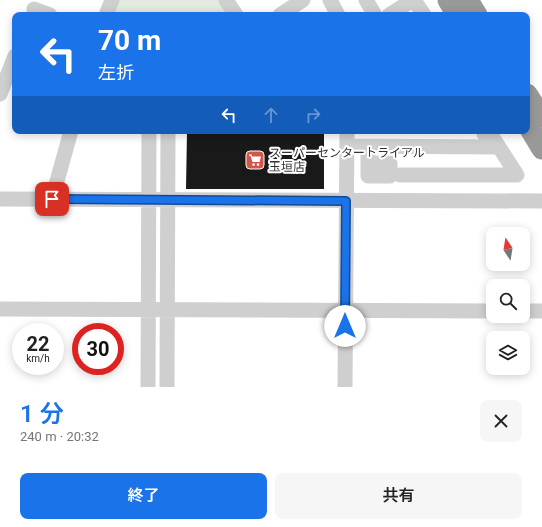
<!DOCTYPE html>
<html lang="ja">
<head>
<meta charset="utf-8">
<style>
  body { margin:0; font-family:Roboto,"Noto Sans JP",sans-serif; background:#f6f6f6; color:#222; height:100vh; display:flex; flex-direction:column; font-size:15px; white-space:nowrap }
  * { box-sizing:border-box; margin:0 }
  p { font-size:13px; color:#767676 }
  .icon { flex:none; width:22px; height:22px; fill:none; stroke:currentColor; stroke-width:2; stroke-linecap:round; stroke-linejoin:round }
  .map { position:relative; height:387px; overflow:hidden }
  .side { display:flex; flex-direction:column; background:#fff; flex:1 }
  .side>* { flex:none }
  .top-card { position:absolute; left:12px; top:12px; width:518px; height:122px; border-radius:8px; box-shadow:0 2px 10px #0003; background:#1a73e8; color:#fff; overflow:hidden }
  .needle { width:26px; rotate:348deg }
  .tools { position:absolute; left:486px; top:227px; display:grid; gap:8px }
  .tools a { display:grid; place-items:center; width:44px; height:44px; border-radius:8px; background:#fff; box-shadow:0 2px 10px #0003; font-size:20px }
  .speed { position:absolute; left:12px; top:323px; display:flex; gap:8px; font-size:20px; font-weight:700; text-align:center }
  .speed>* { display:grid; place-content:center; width:52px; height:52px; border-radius:50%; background:#fff; box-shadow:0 2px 10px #0003; line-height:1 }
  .speed small { font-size:10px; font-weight:400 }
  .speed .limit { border:6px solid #d22; background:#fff; color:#111 }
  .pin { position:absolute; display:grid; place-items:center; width:34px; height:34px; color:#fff; margin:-17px; border-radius:8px; box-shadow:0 2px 6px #0006 }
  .me { position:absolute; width:44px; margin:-22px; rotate:0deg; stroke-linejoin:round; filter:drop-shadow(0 0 3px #0008) }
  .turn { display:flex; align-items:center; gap:14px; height:84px; padding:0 20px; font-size:18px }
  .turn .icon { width:52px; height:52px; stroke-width:2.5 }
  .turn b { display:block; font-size:28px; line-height:34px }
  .lanes { display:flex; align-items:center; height:38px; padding:0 20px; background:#0003; justify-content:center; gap:20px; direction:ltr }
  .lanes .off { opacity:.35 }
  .round { display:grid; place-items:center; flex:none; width:42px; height:42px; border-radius:8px; background:#f6f6f6 }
  .headline { display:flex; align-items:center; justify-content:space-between; height:68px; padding:0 20px }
  h1 { font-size:24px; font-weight:600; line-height:30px; color:#1a73e8 }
  .primary-button { display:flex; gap:8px; margin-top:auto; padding:8px 20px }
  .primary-button a { flex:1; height:46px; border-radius:8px; background:#1a73e8; color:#fff; font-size:16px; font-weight:600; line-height:46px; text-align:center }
  .primary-button a+a { background:#f6f6f6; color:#222 }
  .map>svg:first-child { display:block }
  .green { fill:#e3eadf }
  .building { fill:#191919 }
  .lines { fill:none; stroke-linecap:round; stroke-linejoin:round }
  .minor { stroke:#cfcfcf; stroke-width:15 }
  .highway { stroke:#999; stroke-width:21 }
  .route-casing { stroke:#114b97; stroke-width:10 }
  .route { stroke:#1a73e8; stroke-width:7 }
  .labels { text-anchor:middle; stroke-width:4; stroke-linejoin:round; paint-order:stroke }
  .poi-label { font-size:12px; fill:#323232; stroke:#fff; text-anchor:start }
</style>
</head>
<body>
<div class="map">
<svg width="542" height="387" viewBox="0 0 542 387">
  <rect width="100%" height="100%" fill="#fff"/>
  <path class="green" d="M 117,0 L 222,0 L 231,15 L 111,15 Z"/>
  <path class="building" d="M 187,131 L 324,131 L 324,189 L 186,189 Z"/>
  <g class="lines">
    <path class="minor" d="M 226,0 L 236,15
      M 330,0 L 338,15
      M 366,0 L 375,15
      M 414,0 L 424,15
      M 34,9 L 50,15
      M 106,15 L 112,0
      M 280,15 L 303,0
      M 389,15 L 413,0
      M 0,94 L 15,56
      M 484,131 L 484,134 L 490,133 L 517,175
      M 347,146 L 499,147
      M 368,163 L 390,163 L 390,176 L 368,176 L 368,146
      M 400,175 L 517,175
      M 0,199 L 542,201
      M 52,199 L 71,131
      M 0,309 L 493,311
      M 523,311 L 542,311
      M 148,387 L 149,131
      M 167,387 L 168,131
      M 345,387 L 347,131"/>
    <path class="highway" d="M 448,0 L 457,15
      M 468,0 L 477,15
      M 527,94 L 542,117
      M 527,124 L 542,149"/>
  </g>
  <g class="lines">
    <defs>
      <path id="route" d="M 52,199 L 346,201 L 345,326"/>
    </defs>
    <use href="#route" class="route-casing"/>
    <use href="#route" class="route"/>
  </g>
  <defs>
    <symbol id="supermarket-square" viewBox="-11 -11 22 22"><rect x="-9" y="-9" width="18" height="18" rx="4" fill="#d45649" stroke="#fff"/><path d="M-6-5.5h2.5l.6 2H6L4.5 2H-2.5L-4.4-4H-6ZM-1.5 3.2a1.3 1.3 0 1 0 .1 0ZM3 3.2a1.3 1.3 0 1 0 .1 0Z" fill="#fff"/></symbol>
  </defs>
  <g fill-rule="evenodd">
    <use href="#supermarket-square" x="244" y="149" width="22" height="22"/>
  </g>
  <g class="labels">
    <g class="poi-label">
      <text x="269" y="157">スーパーセンタートライアル<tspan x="269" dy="14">玉垣店</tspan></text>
    </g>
  </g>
</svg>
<div class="tools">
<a><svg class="needle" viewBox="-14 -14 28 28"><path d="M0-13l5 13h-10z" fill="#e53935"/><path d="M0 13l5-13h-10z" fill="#767676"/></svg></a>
<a><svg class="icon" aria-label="search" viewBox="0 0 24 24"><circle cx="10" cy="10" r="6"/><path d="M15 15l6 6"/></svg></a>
<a><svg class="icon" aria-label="layers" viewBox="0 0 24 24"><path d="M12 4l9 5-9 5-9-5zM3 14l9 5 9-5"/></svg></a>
</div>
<div class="speed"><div>22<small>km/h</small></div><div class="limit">30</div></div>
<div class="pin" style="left:52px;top:199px;background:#d93025"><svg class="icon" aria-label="arrive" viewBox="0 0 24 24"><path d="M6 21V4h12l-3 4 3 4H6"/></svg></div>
<svg class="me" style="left:345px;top:326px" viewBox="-20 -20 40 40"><circle r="19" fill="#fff"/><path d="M0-13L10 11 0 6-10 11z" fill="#1a73e8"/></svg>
<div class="top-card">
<div class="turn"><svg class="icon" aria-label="left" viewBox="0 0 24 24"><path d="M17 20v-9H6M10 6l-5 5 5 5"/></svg><div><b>70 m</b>左折</div></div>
<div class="lanes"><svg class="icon" aria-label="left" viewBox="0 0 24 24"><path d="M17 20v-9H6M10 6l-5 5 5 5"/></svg><svg class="icon off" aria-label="ahead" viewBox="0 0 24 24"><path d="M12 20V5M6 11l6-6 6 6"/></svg><svg class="icon off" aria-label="right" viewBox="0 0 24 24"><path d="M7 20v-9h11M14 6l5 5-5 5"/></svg></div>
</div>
</div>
<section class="side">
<div class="headline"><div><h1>1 分</h1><p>240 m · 20:32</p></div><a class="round"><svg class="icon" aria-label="close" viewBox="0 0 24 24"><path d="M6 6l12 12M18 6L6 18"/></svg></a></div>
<div class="primary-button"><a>終了</a><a>共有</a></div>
</section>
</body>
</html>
